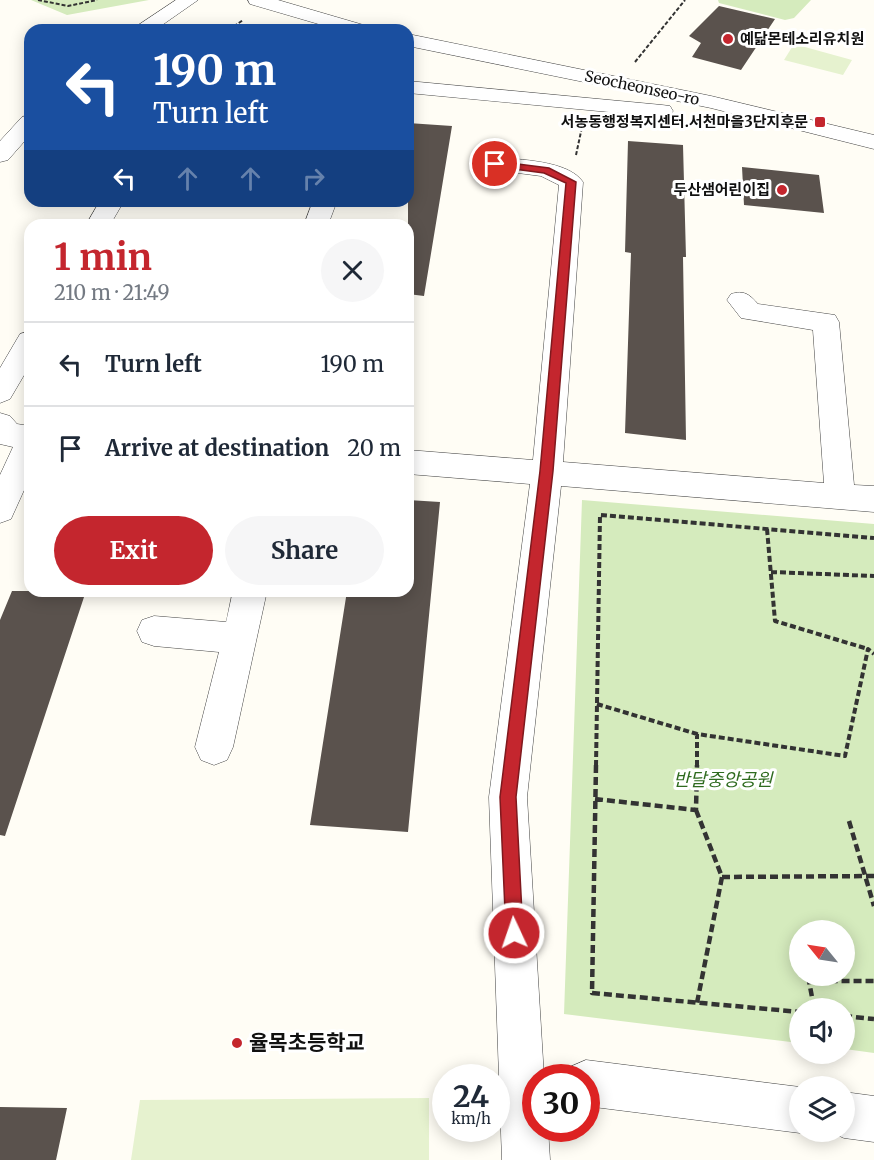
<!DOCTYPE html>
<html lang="en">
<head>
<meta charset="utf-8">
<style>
  body { margin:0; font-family:Merriweather,"Noto Sans KR",serif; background:#f6f6f7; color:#1f2937; height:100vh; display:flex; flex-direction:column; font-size:22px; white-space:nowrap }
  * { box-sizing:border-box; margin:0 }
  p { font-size:20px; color:#747a83 }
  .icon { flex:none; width:33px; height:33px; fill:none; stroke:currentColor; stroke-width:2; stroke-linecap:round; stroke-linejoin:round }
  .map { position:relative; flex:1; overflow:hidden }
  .side { position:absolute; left:24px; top:219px; width:390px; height:378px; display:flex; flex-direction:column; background:#fff; border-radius:18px; box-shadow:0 3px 15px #0003 }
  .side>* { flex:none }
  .banner { position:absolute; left:24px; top:24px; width:390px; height:183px; border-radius:18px; box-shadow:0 3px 15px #0003; background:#1a4fa0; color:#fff; overflow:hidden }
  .needle { width:39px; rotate:300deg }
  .tools { position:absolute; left:789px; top:920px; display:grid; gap:12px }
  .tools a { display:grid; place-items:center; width:66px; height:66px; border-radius:50%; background:#fff; box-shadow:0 3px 15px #0003; font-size:30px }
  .speed { position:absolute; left:432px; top:1064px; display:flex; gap:12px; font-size:30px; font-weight:700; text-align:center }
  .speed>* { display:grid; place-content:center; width:78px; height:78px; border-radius:50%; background:#fff; box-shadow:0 3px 15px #0003; line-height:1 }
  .speed small { font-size:15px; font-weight:400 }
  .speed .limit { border:9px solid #d22; background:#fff; color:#111 }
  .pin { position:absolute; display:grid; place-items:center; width:51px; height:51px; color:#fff; margin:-26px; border:3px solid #fff; border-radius:50%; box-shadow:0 2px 6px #0007 }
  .me { position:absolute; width:66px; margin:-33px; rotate:357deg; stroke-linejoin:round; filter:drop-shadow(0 0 4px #0008) }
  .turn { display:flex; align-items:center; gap:21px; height:126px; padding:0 30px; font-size:27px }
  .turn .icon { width:78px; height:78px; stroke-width:2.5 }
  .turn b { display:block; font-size:42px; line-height:51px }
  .lanes { display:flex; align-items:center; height:57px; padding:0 30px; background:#0003; justify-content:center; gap:30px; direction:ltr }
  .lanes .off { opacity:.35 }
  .round { display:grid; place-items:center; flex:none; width:63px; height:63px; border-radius:32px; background:#f6f6f7 }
  .head { display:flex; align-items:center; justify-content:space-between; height:102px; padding:0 30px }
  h1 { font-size:36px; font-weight:700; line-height:45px; color:#c4262e }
  .cta { display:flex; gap:12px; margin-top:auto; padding:12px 30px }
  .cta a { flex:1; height:69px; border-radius:36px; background:#c4262e; color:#fff; font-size:24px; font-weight:700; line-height:69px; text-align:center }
  .cta a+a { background:#f6f6f7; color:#1f2937 }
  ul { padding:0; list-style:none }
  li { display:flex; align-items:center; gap:18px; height:84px; padding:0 30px; border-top:2px solid #e0e1e3 }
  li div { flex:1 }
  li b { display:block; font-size:22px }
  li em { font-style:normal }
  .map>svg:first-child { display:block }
  .green { fill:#d5ebbd; fill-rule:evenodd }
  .pitch { fill:#e6f2cf }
  .building { fill:#5a524d }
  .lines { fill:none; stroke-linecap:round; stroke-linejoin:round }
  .minor-casing { stroke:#444; stroke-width:1 }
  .path-far2 { stroke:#333; stroke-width:2; stroke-dasharray:4 2; stroke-linecap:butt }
  .path-far1 { stroke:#333; stroke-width:4; stroke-dasharray:6 3; stroke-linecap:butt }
  .path { stroke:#333; stroke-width:4.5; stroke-dasharray:8 4; stroke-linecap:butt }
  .minor { fill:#fff; fill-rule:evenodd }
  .route { fill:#c4262e; stroke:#7f191e; stroke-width:1.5 }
  .poi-dot { fill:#c4262e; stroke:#fff; stroke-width:2 }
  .labels { text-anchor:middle; stroke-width:6; stroke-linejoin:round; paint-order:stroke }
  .far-poi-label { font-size:15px; font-weight:bold; fill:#111; stroke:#fff; text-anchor:end }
  .far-street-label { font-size:15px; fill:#111; stroke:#fff }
  .park-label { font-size:18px; font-style:italic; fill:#2f6b1f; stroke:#fff }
  .near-poi-label { font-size:21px; font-weight:bold; fill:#111; stroke:#fff; text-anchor:start }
</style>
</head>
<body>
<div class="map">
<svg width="874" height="1160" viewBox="0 0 874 1160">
  <rect width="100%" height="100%" fill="#fffdf5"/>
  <path class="green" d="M 31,0 L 149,0 L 67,15 Z
    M 718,0 L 811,0 L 794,18 L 785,20 L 719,3 Z
    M 582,500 L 874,524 L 874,1053 L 845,1049 L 844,1008 L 800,1008 L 799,1043 L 564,1014 ZM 800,930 L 844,930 L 844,975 L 800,975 Z"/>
  <path class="pitch" d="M 794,44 L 852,60 L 843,75 L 784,60 Z
    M 429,1098 L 429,1160 L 131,1160 L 140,1100 Z"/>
  <path class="building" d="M 719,6 L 775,19 L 741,70 L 692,57 L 701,43 L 689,36 Z
    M 408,123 L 452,126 L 424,296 L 408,294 Z
    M 628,141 L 683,145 L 686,257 L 683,257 L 686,440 L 625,433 L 631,253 L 625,252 Z
    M 742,167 L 819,175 L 824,213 L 744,205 Z
    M 408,500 L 440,502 L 408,832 L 310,825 L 347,591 L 408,591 Z
    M 12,591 L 86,591 L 5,836 L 0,835 L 0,620 Z
    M 0,1107 L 67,1108 L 56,1160 L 0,1160 Z"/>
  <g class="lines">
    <defs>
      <path id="minor" d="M 176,0 L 198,0 L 155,30 L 131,30 Z
        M 248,0 L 278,0 L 367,26 L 370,30 L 339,30 L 250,4 Z
        M 408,34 L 711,96 L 874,135 L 874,149 L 711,108 L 408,46 Z
        M 408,81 L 662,105 L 670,106 L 673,111 L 670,116 L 662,117 L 408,93 Z
        M 30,115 L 30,135 L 8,160 L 0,162 L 0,141 L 22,117 Z
        M 495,157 C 519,160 568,160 583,182 L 563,462 L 824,483 L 813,330 L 741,318 L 727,300 L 731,294 C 744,290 749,294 758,304 L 835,315 L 839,322 L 854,485 L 874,486 L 874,512 L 561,486 L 527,797 L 544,1077 L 536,1077 L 536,1128 L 548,1128 L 550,1160 L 502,1160 L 489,797 L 530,484 L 408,474 L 408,450 L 533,460 L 559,185 L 541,176 L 487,169 L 484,164 L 487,159 Z
        M 100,201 L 124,201 L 110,225 L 86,225 Z
        M 313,201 L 337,201 L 328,225 L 304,225 Z
        M 30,331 L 30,365 L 10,399 L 0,403 L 0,368 L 20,334 Z
        M 0,413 L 10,416 L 17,424 L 30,426 L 30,477 L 11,519 L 0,523 L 0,475 L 13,447 L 0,444 Z
        M 233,591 L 267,591 L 233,747 L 227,760 L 214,765 L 201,760 L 195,747 L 219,652 L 154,646 L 142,642 L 137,631 L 142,620 L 154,616 L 226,622 Z
        M 586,1060 L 800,1087 L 800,1131 L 805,1131 L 800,1133 L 586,1106 L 586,1077 L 566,1077 L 570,1067 Z
        M 844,1092 L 874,1096 L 874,1142 L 844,1138 L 828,1131 L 844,1131 Z"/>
    </defs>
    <use href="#minor" class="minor-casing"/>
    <path class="path-far2" d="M 38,0 L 68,6 L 97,0
      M 229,30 L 243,20
      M 635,62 L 685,0
      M 576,155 L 582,127"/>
    <path class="path-far1" d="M 767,529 L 775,621 L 868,649
      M 771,572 L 874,576
      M 597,704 L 697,734
      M 596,766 L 600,515 L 874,538
      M 697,766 L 697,734 L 845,756 L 868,649 L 874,654"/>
    <path class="path" d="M 596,765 L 592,993 L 800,1012
      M 595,799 L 696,810 L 697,765
      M 696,810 L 722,877 L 697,1003
      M 849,821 L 874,906
      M 722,877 L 874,876
      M 814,1008 L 809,981 L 874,981
      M 844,1016 L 874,1019"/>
    <use href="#minor" class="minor"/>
  </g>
  <path class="route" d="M 495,161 L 549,168 L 576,182 L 553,471 L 516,797 L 523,933 L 520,939 L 514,942 L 508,939 L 506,933 L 500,797 L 540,471 L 566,183 L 544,173 L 492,166 L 491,164 Z"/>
  <g class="poi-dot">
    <circle cx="728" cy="39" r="6"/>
    <rect x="814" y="116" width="12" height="12" rx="3"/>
    <circle cx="782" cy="190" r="6"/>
    <circle cx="237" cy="1043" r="6"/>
  </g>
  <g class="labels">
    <g class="far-poi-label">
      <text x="740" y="44" text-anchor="start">예닮몬테소리유치원</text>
      <text x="808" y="127">서농동행정복지센터.서천마을3단지후문</text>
      <text x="770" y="195">두산샘어린이집</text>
    </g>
    <g class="far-street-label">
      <text transform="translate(642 88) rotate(12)" y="5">Seocheonseo-ro</text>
    </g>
    <g class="park-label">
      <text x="723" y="786">반달중앙공원</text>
    </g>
    <g class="near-poi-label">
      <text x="249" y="1050">율목초등학교</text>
    </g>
  </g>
</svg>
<div class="tools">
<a><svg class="needle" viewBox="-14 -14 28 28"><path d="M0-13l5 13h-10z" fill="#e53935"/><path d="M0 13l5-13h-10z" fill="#747a83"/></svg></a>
<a><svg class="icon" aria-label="sound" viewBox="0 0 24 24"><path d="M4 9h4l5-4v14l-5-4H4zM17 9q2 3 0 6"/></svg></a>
<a><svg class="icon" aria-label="layers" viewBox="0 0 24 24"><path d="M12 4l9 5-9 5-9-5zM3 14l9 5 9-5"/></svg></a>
</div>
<div class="speed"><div>24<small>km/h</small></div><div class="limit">30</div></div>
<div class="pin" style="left:495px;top:164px;background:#d93025"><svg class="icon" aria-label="arrive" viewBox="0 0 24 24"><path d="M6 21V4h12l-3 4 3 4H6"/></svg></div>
<svg class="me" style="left:514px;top:933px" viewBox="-20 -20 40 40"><circle r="17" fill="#c4262e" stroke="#fff" stroke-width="3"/><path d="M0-11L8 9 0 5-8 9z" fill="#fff"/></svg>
<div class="banner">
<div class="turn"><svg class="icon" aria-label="left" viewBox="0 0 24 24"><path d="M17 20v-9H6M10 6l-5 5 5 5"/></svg><div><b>190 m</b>Turn left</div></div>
<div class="lanes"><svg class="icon" aria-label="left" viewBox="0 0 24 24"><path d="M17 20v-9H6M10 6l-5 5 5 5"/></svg><svg class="icon off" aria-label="ahead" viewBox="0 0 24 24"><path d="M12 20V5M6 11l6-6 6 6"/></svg><svg class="icon off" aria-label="ahead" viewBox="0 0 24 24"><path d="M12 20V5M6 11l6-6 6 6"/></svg><svg class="icon off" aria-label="right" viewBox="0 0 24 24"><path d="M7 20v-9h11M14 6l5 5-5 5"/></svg></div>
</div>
<section class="side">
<div class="head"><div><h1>1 min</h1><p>210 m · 21:49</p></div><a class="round"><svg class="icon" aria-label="close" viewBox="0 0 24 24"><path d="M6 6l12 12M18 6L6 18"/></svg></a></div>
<ul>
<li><svg class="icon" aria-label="left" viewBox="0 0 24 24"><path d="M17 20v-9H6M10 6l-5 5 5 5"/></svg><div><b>Turn left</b></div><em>190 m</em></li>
<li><svg class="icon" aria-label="arrive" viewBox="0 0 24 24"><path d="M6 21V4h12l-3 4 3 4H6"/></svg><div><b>Arrive at destination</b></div><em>20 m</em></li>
</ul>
<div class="cta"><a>Exit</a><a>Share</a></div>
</section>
</div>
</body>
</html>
